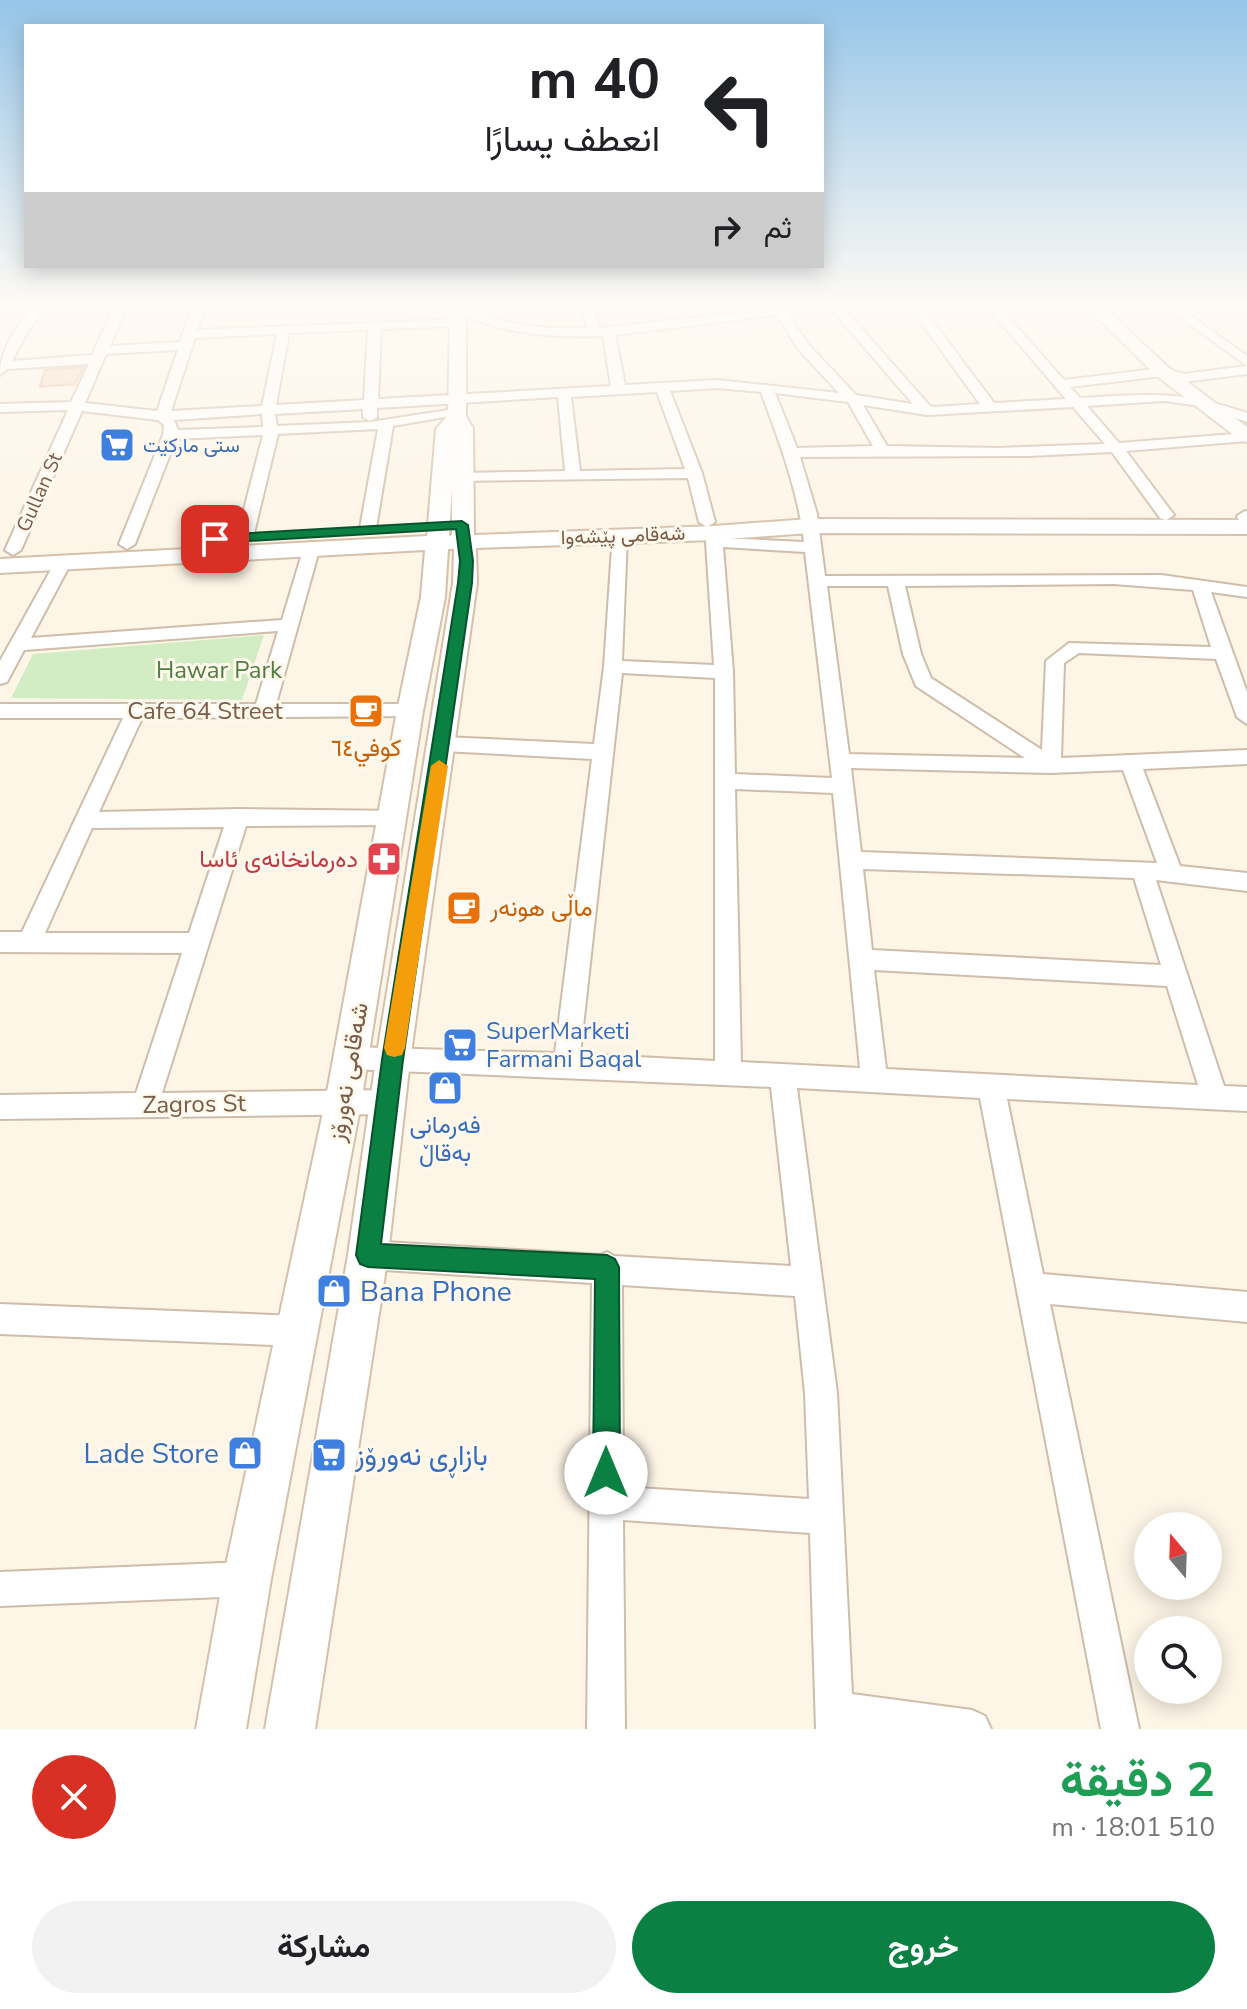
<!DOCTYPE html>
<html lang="ar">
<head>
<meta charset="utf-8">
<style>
  body { margin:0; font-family:"Nunito Sans",Vazirmatn,sans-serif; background:#f2f2f2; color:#202124; direction:rtl; height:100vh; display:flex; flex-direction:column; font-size:30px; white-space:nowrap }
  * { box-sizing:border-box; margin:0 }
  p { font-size:26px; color:#757577 }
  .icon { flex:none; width:44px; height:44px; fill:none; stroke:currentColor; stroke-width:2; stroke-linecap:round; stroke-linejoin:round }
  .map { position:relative; height:1729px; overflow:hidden; direction:ltr }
  .sheet { display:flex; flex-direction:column; background:#fff; flex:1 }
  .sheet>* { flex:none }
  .hud { position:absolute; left:24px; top:24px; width:800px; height:244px; border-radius:0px; box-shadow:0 4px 20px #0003; direction:rtl; background:#fff; color:#202124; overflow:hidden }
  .needle { width:52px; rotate:341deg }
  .buttons { position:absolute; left:1134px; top:1512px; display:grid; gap:16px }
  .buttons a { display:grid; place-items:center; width:88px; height:88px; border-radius:50%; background:#fff; box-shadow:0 4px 20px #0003; font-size:40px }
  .pin { position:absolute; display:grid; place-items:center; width:68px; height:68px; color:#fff; margin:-34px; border-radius:16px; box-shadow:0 4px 12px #0006 }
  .me { position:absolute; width:88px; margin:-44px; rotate:0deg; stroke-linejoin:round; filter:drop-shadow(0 0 6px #0008) }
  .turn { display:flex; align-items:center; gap:28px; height:168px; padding:0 32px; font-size:36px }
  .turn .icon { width:104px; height:104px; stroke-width:2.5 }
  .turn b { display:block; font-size:56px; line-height:68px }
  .then { display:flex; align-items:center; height:76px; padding:0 32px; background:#0003; gap:16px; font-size:30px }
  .round { display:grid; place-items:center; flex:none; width:84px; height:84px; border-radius:42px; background:#f2f2f2 }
  .overview { display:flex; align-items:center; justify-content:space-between; height:136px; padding:0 32px }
  h1 { font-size:48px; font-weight:700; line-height:60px; color:#1e9e55 }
  .button { display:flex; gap:16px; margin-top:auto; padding:16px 32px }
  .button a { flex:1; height:92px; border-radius:48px; background:#0b8043; color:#fff; font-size:32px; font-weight:700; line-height:92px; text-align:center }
  .button a+a { background:#f2f2f2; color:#202124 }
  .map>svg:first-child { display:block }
  .green { fill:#d2ecc4 }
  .building { fill:#f4d5bd; stroke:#e7bc9c; stroke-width:2 }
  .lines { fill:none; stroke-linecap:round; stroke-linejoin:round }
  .minor-casing { stroke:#cfbdab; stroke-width:4 }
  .tertiary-casing { stroke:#cfbdab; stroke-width:4 }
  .secondary-casing { stroke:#d5c0ab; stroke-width:4 }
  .minor { fill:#fff; fill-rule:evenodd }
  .tertiary { fill:#fff; fill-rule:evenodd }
  .secondary { fill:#fff; fill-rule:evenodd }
  .route { fill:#0b8043; stroke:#07532c; stroke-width:2 }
  .slow { fill:#f59e0b }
  .labels { text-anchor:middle; stroke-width:6; stroke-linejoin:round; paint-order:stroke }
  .far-shop-label { font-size:20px; fill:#366cbe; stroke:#fff9ed; text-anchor:start }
  .far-street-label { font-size:20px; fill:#785c49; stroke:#fff9ed }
  .park-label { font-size:24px; fill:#507e41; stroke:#fff9ed }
  .street-label { font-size:24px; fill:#785c49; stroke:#fff9ed }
  .food-label { font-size:24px; fill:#c56008; stroke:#fff9ed }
  .health-label { font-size:24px; fill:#be3a42; stroke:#fff9ed; text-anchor:end }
  .shop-label { font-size:24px; fill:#366cbe; stroke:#fff9ed; text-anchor:start }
  .near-shop-label { font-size:28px; fill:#366cbe; stroke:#fff9ed; text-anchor:start }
</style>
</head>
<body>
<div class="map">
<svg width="1247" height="1729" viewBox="0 0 1247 1729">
  <rect width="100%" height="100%" fill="#fdf5e6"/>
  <path class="green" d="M 264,635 L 242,700 L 11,698 L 33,654 Z"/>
  <path class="building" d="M 84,367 L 75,384 L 40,387 L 45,370 Z"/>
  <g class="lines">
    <defs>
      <path id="minor" d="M 37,303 L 49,303 L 28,331 L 12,361 L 92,355 L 116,303 L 128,303 L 110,346 L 180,342 L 194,303 L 231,303 L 225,307 L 205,307 L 197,330 L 462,319 L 464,322 L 458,326 L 381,329 L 378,399 L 611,386 L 603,336 C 561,338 481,335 451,303 C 468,303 477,311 493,317 C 523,328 556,329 588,328 L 579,303 L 591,303 L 600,328 L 827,303 L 885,303 L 879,307 L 845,310 L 930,406 L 935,407 L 980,404 L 907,303 L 919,303 L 994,403 L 1066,399 L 984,303 L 996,303 L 1064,380 L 1163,368 L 1184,374 L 1247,366 L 1247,374 L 1183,382 L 1162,376 L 1070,387 L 1080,398 C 1148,394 1181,390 1247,413 L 1247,422 L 1200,406 L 1164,401 L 1087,406 L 1119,443 L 1247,433 L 1247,441 L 1126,451 L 1174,515 L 1166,520 L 1160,518 L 1112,452 L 1029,456 L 800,457 L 817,514 L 825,576 L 1161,575 L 1247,587 L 1247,597 L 1211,592 L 1247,692 L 1247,724 L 1237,717 L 1216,659 L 1079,653 L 1064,663 L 1061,758 L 1247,750 L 1247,764 L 1143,769 L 1180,866 L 1247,873 L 1247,891 L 1156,880 L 1224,1086 L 1247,1087 L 1247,1111 L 1007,1099 L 1043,1274 L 1247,1292 L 1247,1322 L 1050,1304 L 1139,1729 L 1101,1729 L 980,1098 L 797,1088 L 837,1393 L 852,1694 L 972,1710 L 985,1716 L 991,1729 L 816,1729 L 810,1533 L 623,1520 L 625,1729 L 587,1729 L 592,1283 L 368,1269 L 358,1265 L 354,1255 L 358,1245 L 368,1241 L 601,1255 L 607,1252 L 614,1256 L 791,1266 L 771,1087 L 350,1069 L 341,1066 L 337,1058 L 341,1050 L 350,1047 L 555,1053 L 592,759 L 443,751 L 433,744 L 443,737 L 594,744 L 604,667 L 613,533 L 625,533 L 627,536 L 622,661 L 714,665 L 706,542 L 708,530 L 720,530 L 722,538 L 804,542 C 798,490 779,441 761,392 L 717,388 L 670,391 L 702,473 L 715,522 L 707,527 L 699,522 L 688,478 L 459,481 L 459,475 L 464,473 L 565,471 L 558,397 L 377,408 L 377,417 L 370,421 L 363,417 L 363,409 L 275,414 L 277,426 L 370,422 L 462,408 L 462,414 L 393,426 L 376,528 L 368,533 L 360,528 L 378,429 L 278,434 L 253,537 L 245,542 L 237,537 L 263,435 L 176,439 L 135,544 L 127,549 L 119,544 L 163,435 L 164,425 L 158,420 L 82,411 L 21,550 L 13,555 L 5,550 L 68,410 L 0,412 L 0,404 L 71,402 L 89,364 L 7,369 L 0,375 C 0,346 20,324 37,303 ZM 833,311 L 913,404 L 856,395 L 808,344 L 788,314 ZM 777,315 L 798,349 L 839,393 L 717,380 L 625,385 L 615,335 ZM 368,330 L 364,400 L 276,405 L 289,333 ZM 277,334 L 262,406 L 171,411 L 195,338 ZM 178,350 L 157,411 L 85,403 L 106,354 ZM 657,392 L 685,469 L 580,471 L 571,397 ZM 775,393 L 848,402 L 873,446 L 797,448 ZM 863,405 L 927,415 L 1073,407 L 1105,444 L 998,448 L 887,446 ZM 262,414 L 263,427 L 178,430 L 174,420 ZM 723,547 L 805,552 L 832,778 L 735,774 L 733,672 ZM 1113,584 L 1193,590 L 1211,647 L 1069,643 L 1046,661 L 1042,750 L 931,678 L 921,654 L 905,586 ZM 827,586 L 888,586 L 903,654 L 916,686 L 1025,758 L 849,754 ZM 622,673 L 715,678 L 715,1061 L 580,1054 ZM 851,768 L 1051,773 L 1123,770 L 1157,863 L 861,852 ZM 735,789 L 833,793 L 860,1068 L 741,1062 ZM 863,869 L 1134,878 L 1161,965 L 872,950 ZM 874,970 L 1167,986 L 1198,1085 L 886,1069 ZM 622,1285 L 795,1296 L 805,1393 L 809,1499 L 623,1487 Z
        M 1160,303 L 1173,303 L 1247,356 L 1247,366 Z
        M 1245,511 L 1247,512 L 1247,527 L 1241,525 L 1237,516 Z
        M 312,542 L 320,547 L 276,704 L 410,704 L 417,706 L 420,711 L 417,716 L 142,718 L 99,812 L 238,809 L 401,811 L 405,817 L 401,823 L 394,825 L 246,826 L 162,1093 L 387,1090 L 396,1093 L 400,1102 L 396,1111 L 387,1114 L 0,1119 L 0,1095 L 136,1093 L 182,953 L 0,952 L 0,932 L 22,932 L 123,718 L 0,718 L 0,704 L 256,704 L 278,631 L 24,650 L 7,682 L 0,684 L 0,661 L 58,557 L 64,556 L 72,561 L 31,638 L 282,620 L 304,547 ZM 224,827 L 189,933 L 45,933 L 92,828 Z
        M 0,1304 L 298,1316 L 309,1320 L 313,1331 L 309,1342 L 298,1346 L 0,1334 Z
        M 247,1562 L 259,1567 L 264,1579 L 259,1591 L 247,1596 L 0,1606 L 0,1572 Z"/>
      <path id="tertiary" d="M 442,303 L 457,303 L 466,322 L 466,417 L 457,422 L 448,417 L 450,322 Z"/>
      <path id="secondary" d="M 1082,303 L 1099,303 L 1169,368 L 1247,427 L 1247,442 L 1240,440 L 1157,376 Z
        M 457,411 L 464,413 L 473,428 L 474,535 L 714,526 L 810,519 L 1247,520 L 1247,534 L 810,533 L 714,540 L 476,548 L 477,583 L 410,1060 L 388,1255 L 315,1729 L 265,1729 L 348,1255 L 376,1060 L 453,583 L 454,549 L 448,549 L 445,597 L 423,711 L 361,1103 L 271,1579 L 246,1729 L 196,1729 L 223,1579 L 325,1103 L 397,711 L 421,597 L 425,550 L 0,573 L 0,559 L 427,536 L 436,429 L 450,413 ZM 452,488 L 452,535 L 449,536 Z"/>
    </defs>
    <use href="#minor" class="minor-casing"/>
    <use href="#tertiary" class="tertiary-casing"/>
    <use href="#secondary" class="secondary-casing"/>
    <use href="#minor" class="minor"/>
    <use href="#tertiary" class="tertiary"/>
    <use href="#secondary" class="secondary"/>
  </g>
  <linearGradient id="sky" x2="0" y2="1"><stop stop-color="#95c5e8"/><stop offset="0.56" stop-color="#fefaf4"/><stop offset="1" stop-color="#fefaf4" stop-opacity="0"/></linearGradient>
  <rect width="1247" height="545" fill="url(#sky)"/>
  <path class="route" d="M 462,521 L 468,525 L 473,561 L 472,583 L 403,1060 L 381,1244 L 607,1255 L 615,1259 L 619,1267 L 620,1473 L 616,1482 L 606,1486 L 597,1482 L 593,1473 L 595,1279 L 368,1267 L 360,1264 L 356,1255 L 382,1060 L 458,583 L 460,561 L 456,529 L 215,543 L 208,539 L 215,535 Z"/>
  <path class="slow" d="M 439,760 L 448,766 L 405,1048 L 402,1055 L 394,1057 L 387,1055 L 384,1048 L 431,766 Z"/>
  <defs>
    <symbol id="supermarket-square" viewBox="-11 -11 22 22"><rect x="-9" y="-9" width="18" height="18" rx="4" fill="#3f7fe0" stroke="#fff9ed"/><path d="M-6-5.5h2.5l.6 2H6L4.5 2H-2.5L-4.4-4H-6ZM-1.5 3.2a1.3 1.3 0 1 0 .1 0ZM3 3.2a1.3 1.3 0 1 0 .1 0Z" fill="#fff"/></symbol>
    <symbol id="cafe-square" viewBox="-11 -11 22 22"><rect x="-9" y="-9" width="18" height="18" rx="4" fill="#e8710a" stroke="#fff9ed"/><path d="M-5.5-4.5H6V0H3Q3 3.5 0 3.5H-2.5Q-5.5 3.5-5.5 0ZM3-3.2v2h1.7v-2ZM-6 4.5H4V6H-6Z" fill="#fff"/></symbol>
    <symbol id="pharmacy-square" viewBox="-11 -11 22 22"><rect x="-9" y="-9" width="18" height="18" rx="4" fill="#e0444e" stroke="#fff9ed"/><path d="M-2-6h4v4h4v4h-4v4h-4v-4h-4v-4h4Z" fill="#fff"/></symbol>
    <symbol id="shop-square" viewBox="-11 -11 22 22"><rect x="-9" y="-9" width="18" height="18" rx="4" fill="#3f7fe0" stroke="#fff9ed"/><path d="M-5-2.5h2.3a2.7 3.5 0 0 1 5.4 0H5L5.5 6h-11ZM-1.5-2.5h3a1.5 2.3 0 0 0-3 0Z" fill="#fff"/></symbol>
  </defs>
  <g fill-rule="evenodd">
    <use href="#supermarket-square" x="97" y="425" width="40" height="40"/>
    <use href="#cafe-square" x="346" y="691" width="40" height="40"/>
    <use href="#pharmacy-square" x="364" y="839" width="40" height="40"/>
    <use href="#cafe-square" x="444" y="888" width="40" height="40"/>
    <use href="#supermarket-square" x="440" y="1025" width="40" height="40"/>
    <use href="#shop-square" x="425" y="1068" width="40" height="40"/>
    <use href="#shop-square" x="314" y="1271" width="40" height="40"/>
    <use href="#shop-square" x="225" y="1433" width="40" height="40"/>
    <use href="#supermarket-square" x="309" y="1435" width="40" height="40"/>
  </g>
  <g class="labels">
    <g class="far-shop-label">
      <text x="143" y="452">ستی مارکێت</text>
    </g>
    <g class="far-street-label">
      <text transform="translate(39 492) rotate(-66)" y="7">Gullan St</text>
      <text transform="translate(623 535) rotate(-2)" y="7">شەقامی پێشەوا</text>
    </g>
    <g class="park-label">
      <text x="219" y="678">Hawar Park</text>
    </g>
    <g class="street-label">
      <text x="205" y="719">Cafe 64 Street</text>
      <text transform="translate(348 1072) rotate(-80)" y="8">شەقامی نەورۆز</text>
      <text transform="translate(194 1104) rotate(-1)" y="8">Zagros St</text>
    </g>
    <g class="food-label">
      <text x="366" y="756">كوفي٦٤</text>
      <text x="490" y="916" text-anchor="start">ماڵی هونەر</text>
    </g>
    <g class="health-label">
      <text x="358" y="867">دەرمانخانەی ئاسا</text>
    </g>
    <g class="shop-label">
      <text x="486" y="1039">SuperMarketi<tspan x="486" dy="28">Farmani Baqal</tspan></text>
      <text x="445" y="1133" text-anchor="middle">فەرمانی<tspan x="445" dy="28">بەقاڵ</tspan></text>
    </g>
    <g class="near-shop-label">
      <text x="360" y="1301">Bana Phone</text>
      <text x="219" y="1463" text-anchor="end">Lade Store</text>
      <text x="355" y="1465">بازاڕی نەورۆز</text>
    </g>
  </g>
</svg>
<div class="buttons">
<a><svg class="needle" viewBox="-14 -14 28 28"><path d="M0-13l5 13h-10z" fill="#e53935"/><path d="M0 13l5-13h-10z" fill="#757577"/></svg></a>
<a><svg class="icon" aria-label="search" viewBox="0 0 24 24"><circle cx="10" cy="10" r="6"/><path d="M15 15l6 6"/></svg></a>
</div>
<div class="pin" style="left:215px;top:539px;background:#d93025"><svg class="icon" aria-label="arrive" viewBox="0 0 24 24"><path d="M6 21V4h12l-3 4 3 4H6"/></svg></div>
<svg class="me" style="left:606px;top:1473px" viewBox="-20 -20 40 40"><circle r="19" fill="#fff"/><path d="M0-13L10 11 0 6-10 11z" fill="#0b8043"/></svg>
<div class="hud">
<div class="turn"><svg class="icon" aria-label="left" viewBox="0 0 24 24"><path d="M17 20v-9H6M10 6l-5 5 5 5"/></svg><div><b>40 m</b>انعطف يسارًا</div></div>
<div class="then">ثم<svg class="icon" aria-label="right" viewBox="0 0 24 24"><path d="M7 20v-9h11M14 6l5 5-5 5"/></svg></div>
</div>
</div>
<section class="sheet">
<div class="overview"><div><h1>2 دقيقة</h1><p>510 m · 18:01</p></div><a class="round" style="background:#d93025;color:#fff"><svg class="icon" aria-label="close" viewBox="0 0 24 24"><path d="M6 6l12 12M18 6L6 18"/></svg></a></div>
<div class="button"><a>خروج</a><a>مشاركة</a></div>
</section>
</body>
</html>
